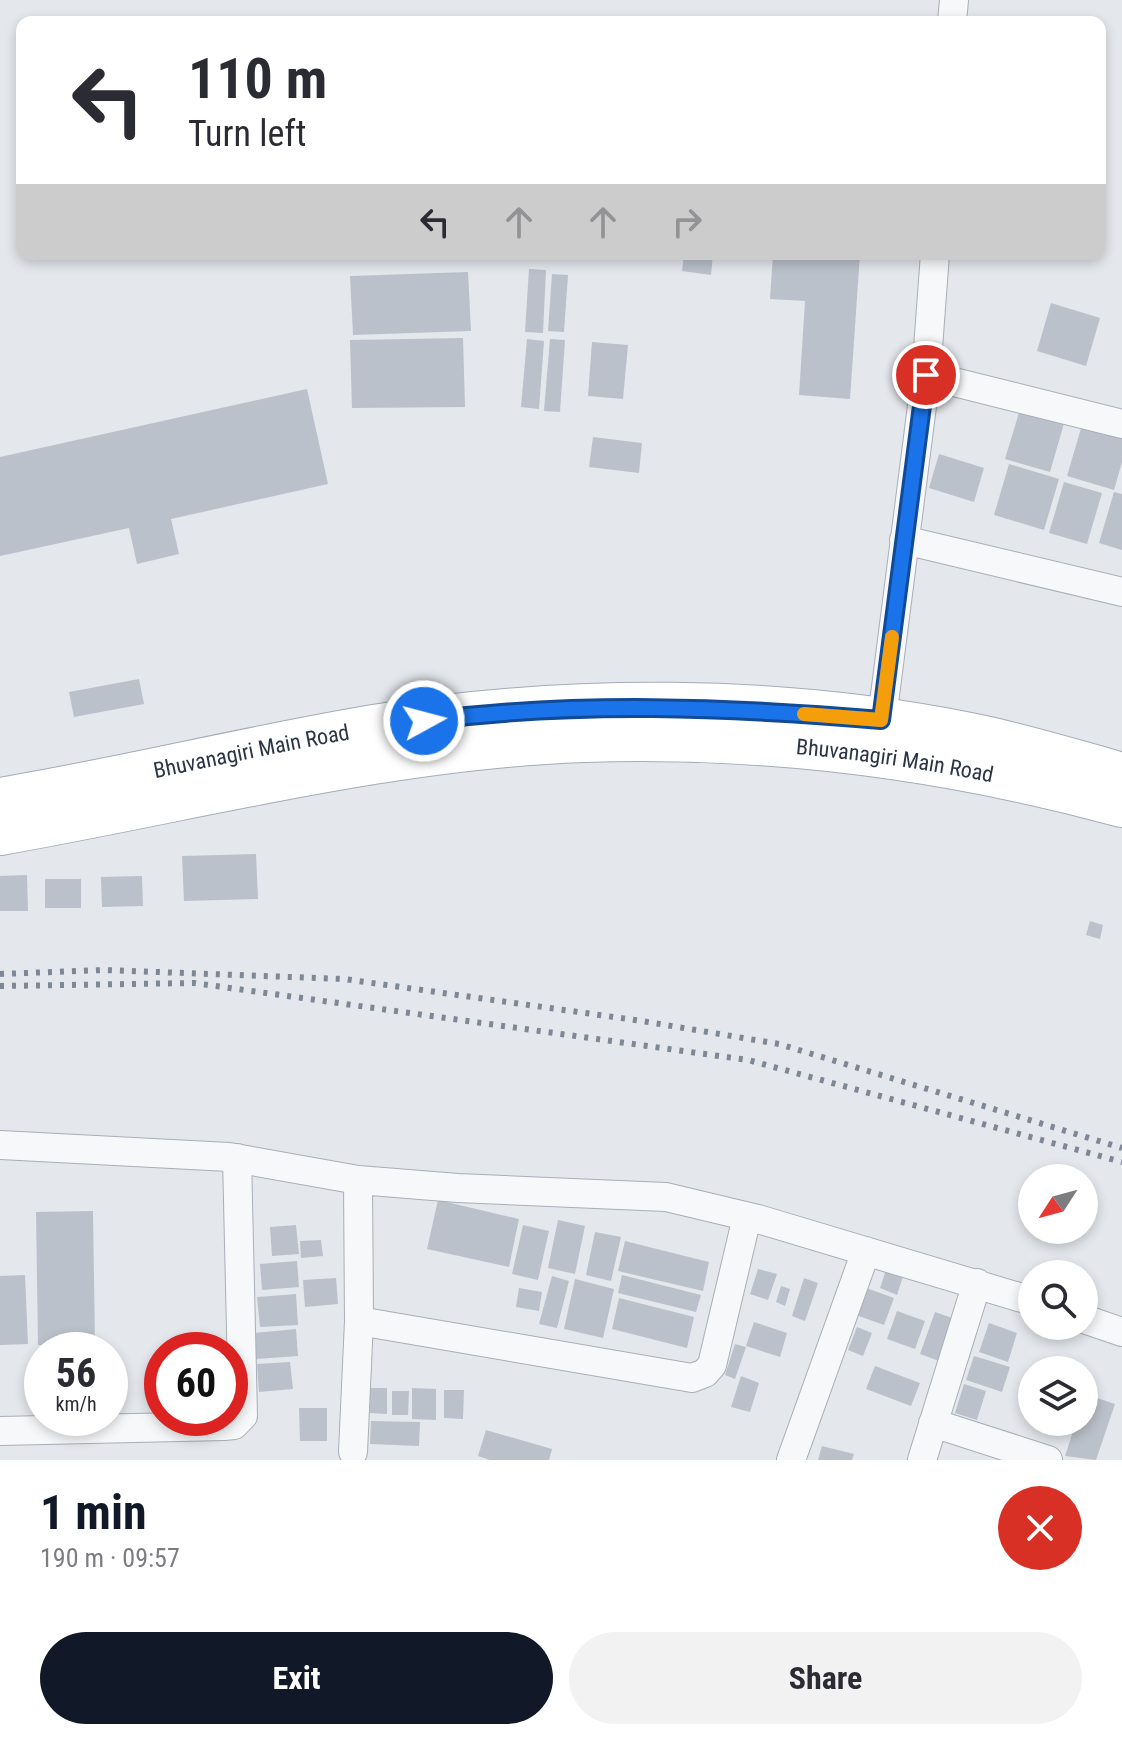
<!DOCTYPE html>
<html lang="en">
<head>
<meta charset="utf-8">
<style>
  body { margin:0; font-family:"Roboto Condensed",sans-serif; background:#f2f2f3; color:#2b2b33; height:100vh; display:flex; flex-direction:column; font-size:30px; white-space:nowrap }
  * { box-sizing:border-box; margin:0 }
  p { font-size:26px; color:#7c7c81 }
  .icon { flex:none; width:44px; height:44px; fill:none; stroke:currentColor; stroke-width:2; stroke-linecap:round; stroke-linejoin:round }
  .map { position:relative; height:1460px; overflow:hidden }
  .sheet { display:flex; flex-direction:column; background:#fff; flex:1 }
  .sheet>* { flex:none }
  .top-card { position:absolute; left:16px; top:16px; width:1090px; height:244px; border-radius:16px; box-shadow:0 4px 12px #0003; background:#fff; color:#2b2b33; overflow:hidden }
  .needle { width:52px; rotate:234deg }
  .buttons { position:absolute; left:1018px; top:1164px; display:grid; gap:16px }
  .buttons a { display:grid; place-items:center; width:80px; height:80px; border-radius:50%; background:#fff; box-shadow:0 4px 12px #0003; font-size:40px }
  .speed { position:absolute; left:24px; top:1332px; display:flex; gap:16px; font-size:40px; font-weight:700; text-align:center }
  .speed>* { display:grid; place-content:center; width:104px; height:104px; border-radius:50%; background:#fff; box-shadow:0 4px 12px #0003; line-height:1 }
  .speed small { font-size:20px; font-weight:400 }
  .speed .limit { border:12px solid #d22; background:#fff; color:#111 }
  .pin { position:absolute; display:grid; place-items:center; width:68px; height:68px; color:#fff; margin:-34px; border:4px solid #fff; border-radius:50%; box-shadow:0 2px 8px #0007 }
  .me { position:absolute; width:88px; margin:-44px; rotate:83deg; stroke-linejoin:round; filter:drop-shadow(0 0 6px #0008) }
  .turn { display:flex; align-items:center; gap:28px; height:168px; padding:0 40px; font-size:36px }
  .turn .icon { width:104px; height:104px; stroke-width:2.5 }
  .turn b { display:block; font-size:56px; line-height:68px }
  .lanes { display:flex; align-items:center; height:76px; padding:0 40px; background:#0003; justify-content:center; gap:40px; direction:ltr }
  .lanes .off { opacity:.35 }
  .round { display:grid; place-items:center; flex:none; width:84px; height:84px; border-radius:42px; background:#f2f2f3 }
  .summary { display:flex; align-items:center; justify-content:space-between; height:136px; padding:0 40px }
  h1 { font-size:48px; font-weight:700; line-height:60px; color:#111827 }
  .primary-button { display:flex; gap:16px; margin-top:auto; padding:16px 40px }
  .primary-button a { flex:1; height:92px; border-radius:48px; background:#111827; color:#fff; font-size:32px; font-weight:700; line-height:92px; text-align:center }
  .primary-button a+a { background:#f2f2f3; color:#2b2b33 }
  .map>svg:first-child { display:block }
  .building { fill:#bbc1ca }
  .lines { fill:none; stroke-linecap:round; stroke-linejoin:round }
  .street-casing { stroke:#a9aeb7; stroke-width:30 }
  .primary-casing { stroke:#a3acb8; stroke-width:46 }
  .street { stroke:#f7f8fa; stroke-width:28 }
  .primary { stroke:#fff; stroke-width:44 }
  .rail { stroke:#7d8796; stroke-width:6; stroke-dasharray:4 8; stroke-linecap:butt }
  .route-casing { stroke:#114b97; stroke-width:20 }
  .route { stroke:#1a73e8; stroke-width:14 }
  .slow { stroke:#f59e0b; stroke-width:14 }
  .labels { text-anchor:middle; stroke-width:7; stroke-linejoin:round; paint-order:stroke }
  .street-label { font-size:22px; fill:#2b3545; stroke:#f4f6f9 }
</style>
</head>
<body>
<div class="map">
<svg width="1122" height="1460" viewBox="0 0 1122 1460">
  <rect width="100%" height="100%" fill="#e4e7ec"/>
  <path class="building" d="M 684,254 L 713,254 L 711,275 L 682,271 Z
    M 773,254 L 860,254 L 850,399 L 799,395 L 805,301 L 770,299 Z
    M 529,269 L 546,270 L 543,333 L 525,332 Z
    M 468,272 L 471,331 L 353,335 L 350,276 Z
    M 552,274 L 568,275 L 564,332 L 548,331 Z
    M 1051,303 L 1100,318 L 1086,366 L 1037,351 Z
    M 463,338 L 465,407 L 352,408 L 350,340 Z
    M 527,339 L 544,341 L 539,409 L 521,407 Z
    M 550,339 L 565,340 L 560,412 L 544,411 Z
    M 592,342 L 628,345 L 623,399 L 588,396 Z
    M 307,389 L 328,484 L 171,519 L 179,554 L 137,564 L 129,528 L 0,556 L 0,457 Z
    M 1021,406 L 1065,420 L 1050,472 L 1005,459 Z
    M 1082,425 L 1122,437 L 1122,462 L 1114,490 L 1067,476 Z
    M 593,437 L 642,443 L 639,473 L 589,467 Z
    M 939,454 L 984,468 L 974,502 L 929,488 Z
    M 1009,464 L 1059,479 L 1044,530 L 994,515 Z
    M 1064,482 L 1102,493 L 1087,544 L 1049,533 Z
    M 1114,492 L 1122,494 L 1122,550 L 1099,543 Z
    M 139,679 L 144,704 L 74,717 L 69,692 Z
    M 256,854 L 258,899 L 184,901 L 182,856 Z
    M 27,875 L 28,911 L 0,911 L 0,876 Z
    M 142,876 L 143,906 L 102,907 L 101,877 Z
    M 45,879 L 81,879 L 81,908 L 45,908 Z
    M 1090,921 L 1103,925 L 1100,939 L 1086,935 Z
    M 438,1200 L 519,1219 L 509,1267 L 427,1249 Z
    M 93,1211 L 95,1345 L 38,1345 L 36,1212 Z
    M 558,1220 L 585,1226 L 575,1274 L 548,1268 Z
    M 296,1225 L 299,1254 L 272,1256 L 270,1227 Z
    M 523,1225 L 549,1231 L 538,1280 L 512,1274 Z
    M 595,1232 L 621,1237 L 611,1281 L 586,1275 Z
    M 321,1240 L 323,1256 L 301,1258 L 300,1241 Z
    M 625,1241 L 709,1262 L 703,1291 L 618,1271 Z
    M 297,1261 L 299,1287 L 262,1290 L 260,1264 Z
    M 887,1267 L 904,1273 L 897,1295 L 880,1288 Z
    M 758,1269 L 777,1274 L 768,1300 L 750,1294 Z
    M 25,1275 L 28,1344 L 0,1345 L 0,1276 Z
    M 622,1275 L 701,1295 L 696,1312 L 618,1293 Z
    M 552,1276 L 569,1281 L 557,1328 L 539,1324 Z
    M 336,1278 L 338,1304 L 305,1307 L 303,1280 Z
    M 804,1278 L 818,1283 L 805,1321 L 792,1316 Z
    M 575,1279 L 614,1289 L 603,1338 L 564,1329 Z
    M 781,1286 L 790,1289 L 785,1306 L 776,1302 Z
    M 519,1288 L 542,1292 L 539,1311 L 516,1307 Z
    M 866,1288 L 894,1298 L 884,1325 L 856,1315 Z
    M 296,1294 L 298,1325 L 260,1327 L 257,1297 Z
    M 619,1298 L 694,1317 L 687,1348 L 612,1329 Z
    M 897,1311 L 925,1321 L 915,1349 L 887,1339 Z
    M 935,1312 L 955,1319 L 939,1361 L 920,1354 Z
    M 754,1322 L 787,1333 L 780,1357 L 746,1346 Z
    M 989,1323 L 1017,1333 L 1008,1362 L 979,1352 Z
    M 857,1327 L 872,1333 L 863,1356 L 848,1350 Z
    M 296,1329 L 298,1356 L 256,1359 L 254,1333 Z
    M 735,1344 L 746,1347 L 735,1379 L 725,1375 Z
    M 974,1356 L 1010,1367 L 1002,1392 L 966,1380 Z
    M 290,1362 L 293,1389 L 259,1392 L 257,1364 Z
    M 875,1366 L 920,1383 L 911,1406 L 866,1389 Z
    M 741,1376 L 759,1383 L 750,1412 L 731,1407 Z
    M 964,1384 L 986,1391 L 977,1420 L 955,1413 Z
    M 370,1388 L 387,1388 L 387,1414 L 370,1413 Z
    M 412,1388 L 436,1389 L 436,1420 L 412,1419 Z
    M 444,1390 L 464,1390 L 463,1419 L 444,1418 Z
    M 392,1391 L 409,1391 L 408,1415 L 392,1415 Z
    M 1085,1394 L 1115,1404 L 1096,1460 L 1065,1456 L 1076,1422 L 1084,1422 Z
    M 299,1408 L 327,1408 L 327,1441 L 300,1441 Z
    M 371,1421 L 420,1422 L 419,1446 L 370,1444 Z
    M 486,1430 L 552,1449 L 549,1460 L 490,1460 L 478,1456 Z
    M 822,1446 L 854,1454 L 852,1460 L 818,1460 Z"/>
  <g class="lines">
    <defs>
      <path id="street" d="M 952,22 L 954,0
        M 926,375 L 1122,424
        M 904,540 L 1122,592
        M 880,734 L 926,375 L 935,254
        M 0,1145 L 229,1157 L 358,1180 L 458,1188 L 666,1197 L 758,1219 L 1032,1301
        M 1084,1319 L 1122,1332
        M 359,1321 L 692,1378 L 705,1373 L 712,1365 L 747,1217
        M 933,1423 L 1048,1460
        M 0,1431 L 224,1426 L 234,1425 L 243,1416 L 237,1158
        M 353,1452 L 359,1321 L 358,1180
        M 791,1460 L 866,1251
        M 922,1460 L 977,1283"/>
      <g id="primary">
        <path id="s1" d="M 0,800 C 125,779 249,748 374,727 C 567,696 778,696 970,735 C 1021,745 1072,761 1122,775"/>
        <path id="s2" d="M 0,833 C 193,799 388,747 584,740 C 767,734 946,757 1122,805"/>
      </g>
    </defs>
    <use href="#street" class="street-casing"/>
    <use href="#primary" class="primary-casing"/>
    <use href="#street" class="street"/>
    <use href="#primary" class="primary"/>
    <path class="rail" d="M 0,974 L 104,970 L 344,979 L 642,1021 L 779,1044 L 1122,1148
      M 0,986 L 194,983 L 748,1060 L 1122,1162"/>
  </g>
  <g class="lines">
    <defs>
      <path id="route" d="M 424,721 C 577,701 728,707 881,720 L 926,375"/>
    </defs>
    <use href="#route" class="route-casing"/>
    <use href="#route" class="route"/>
    <path class="slow" d="M 804,714 L 881,720 L 892,637"/>
  </g>
  <g class="labels">
    <g class="street-label">
      <text dy="8" stroke="none"><textPath href="#s1" startOffset="256">Bhuvanagiri Main Road</textPath></text>
      <text dy="8" stroke="none"><textPath href="#s2" startOffset="904">Bhuvanagiri Main Road</textPath></text>
    </g>
  </g>
</svg>
<div class="buttons">
<a><svg class="needle" viewBox="-14 -14 28 28"><path d="M0-13l5 13h-10z" fill="#e53935"/><path d="M0 13l5-13h-10z" fill="#7c7c81"/></svg></a>
<a><svg class="icon" aria-label="search" viewBox="0 0 24 24"><circle cx="10" cy="10" r="6"/><path d="M15 15l6 6"/></svg></a>
<a><svg class="icon" aria-label="layers" viewBox="0 0 24 24"><path d="M12 4l9 5-9 5-9-5zM3 14l9 5 9-5"/></svg></a>
</div>
<div class="speed"><div>56<small>km/h</small></div><div class="limit">60</div></div>
<div class="pin" style="left:926px;top:375px;background:#d93025"><svg class="icon" aria-label="arrive" viewBox="0 0 24 24"><path d="M6 21V4h12l-3 4 3 4H6"/></svg></div>
<svg class="me" style="left:424px;top:721px" viewBox="-20 -20 40 40"><circle r="17" fill="#1a73e8" stroke="#fff" stroke-width="3"/><path d="M0-11L8 9 0 5-8 9z" fill="#fff"/></svg>
<div class="top-card">
<div class="turn"><svg class="icon" aria-label="left" viewBox="0 0 24 24"><path d="M17 20v-9H6M10 6l-5 5 5 5"/></svg><div><b>110 m</b>Turn left</div></div>
<div class="lanes"><svg class="icon" aria-label="left" viewBox="0 0 24 24"><path d="M17 20v-9H6M10 6l-5 5 5 5"/></svg><svg class="icon off" aria-label="ahead" viewBox="0 0 24 24"><path d="M12 20V5M6 11l6-6 6 6"/></svg><svg class="icon off" aria-label="ahead" viewBox="0 0 24 24"><path d="M12 20V5M6 11l6-6 6 6"/></svg><svg class="icon off" aria-label="right" viewBox="0 0 24 24"><path d="M7 20v-9h11M14 6l5 5-5 5"/></svg></div>
</div>
</div>
<section class="sheet">
<div class="summary"><div><h1>1 min</h1><p>190 m · 09:57</p></div><a class="round" style="background:#d93025;color:#fff"><svg class="icon" aria-label="close" viewBox="0 0 24 24"><path d="M6 6l12 12M18 6L6 18"/></svg></a></div>
<div class="primary-button"><a>Exit</a><a>Share</a></div>
</section>
</body>
</html>
